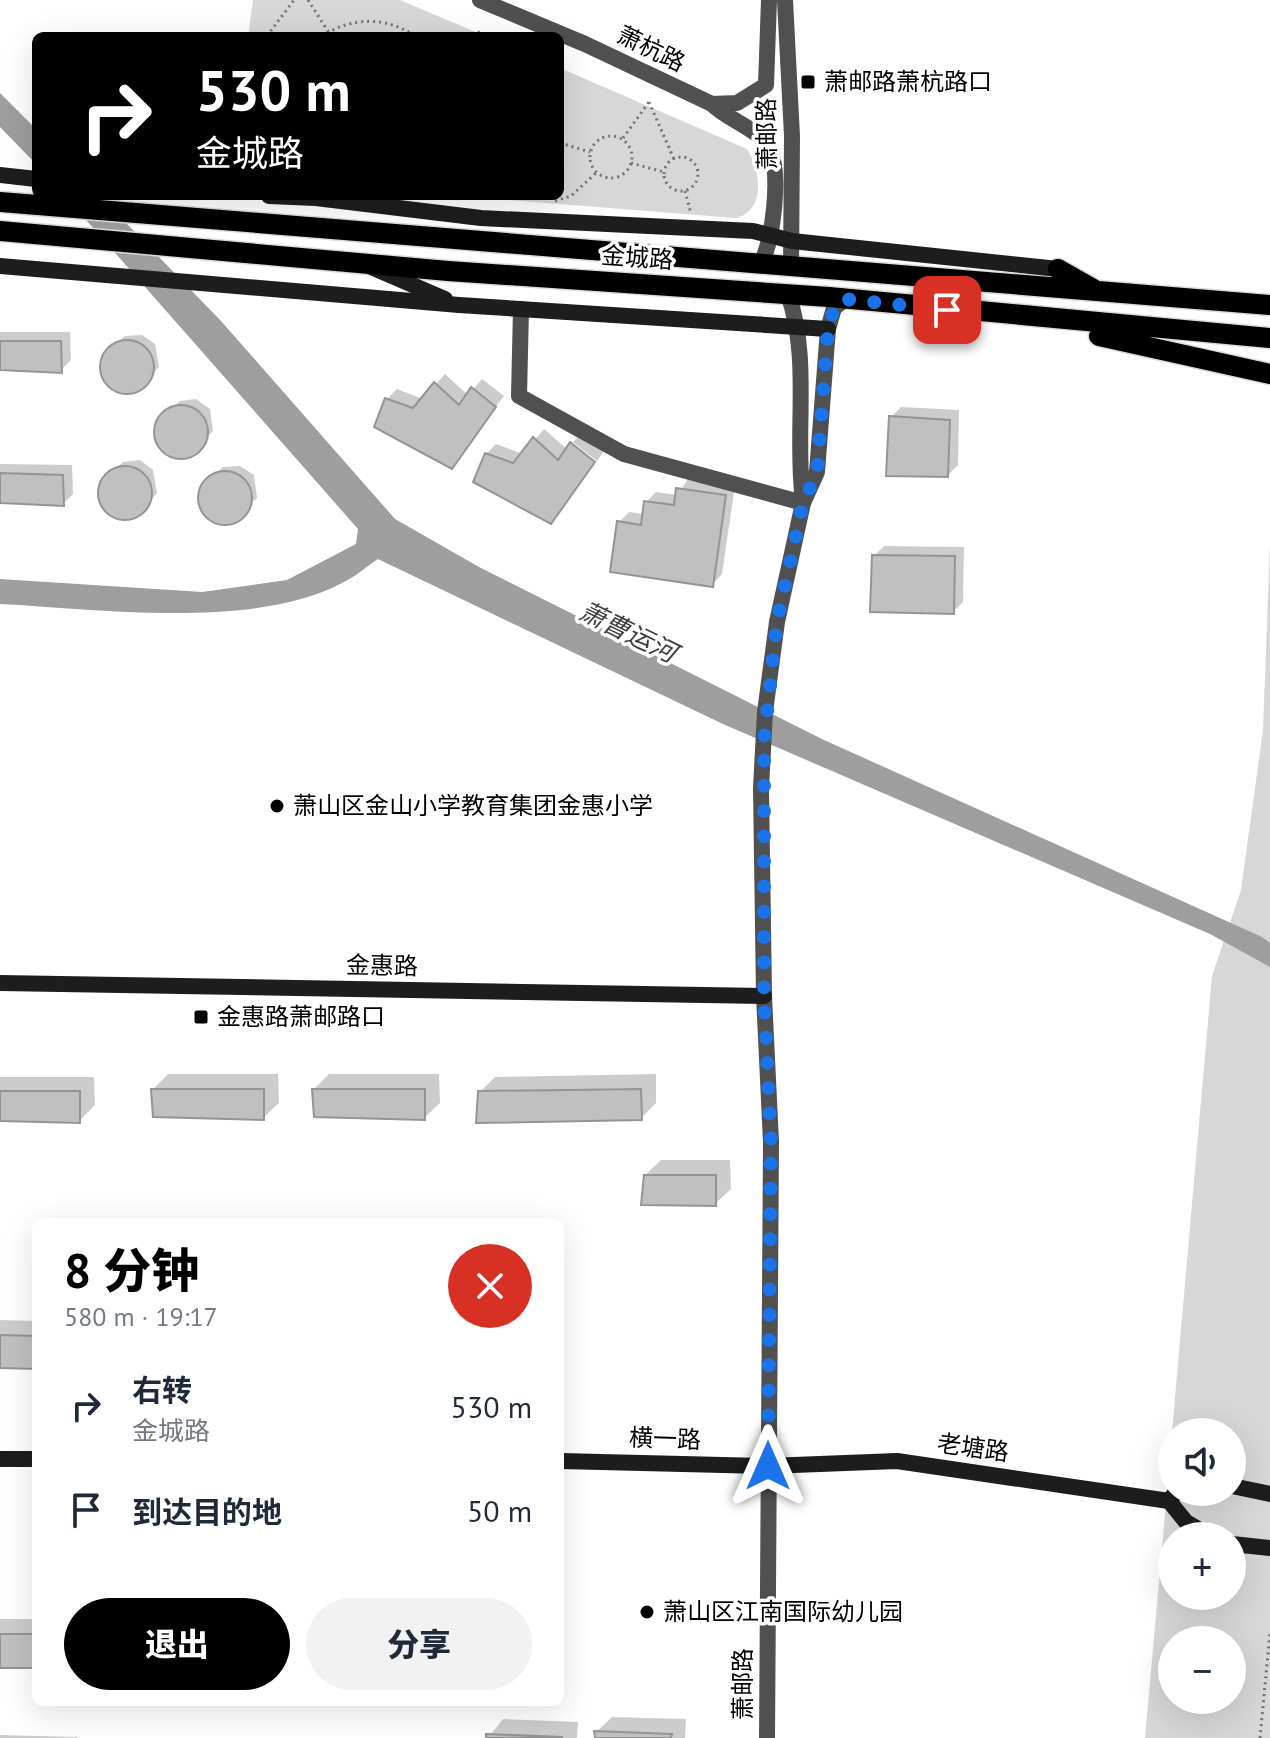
<!DOCTYPE html>
<html lang="zh">
<head>
<meta charset="utf-8">
<style>
  body { margin:0; font-family:"PT Sans","Noto Sans SC",sans-serif; background:#f2f2f3; color:#1f2937; height:100vh; display:flex; flex-direction:column; font-size:30px; white-space:nowrap }
  * { box-sizing:border-box; margin:0 }
  p { font-size:26px; color:#747a83 }
  .icon { flex:none; width:44px; height:44px; fill:none; stroke:currentColor; stroke-width:2; stroke-linecap:round; stroke-linejoin:round }
  .map { position:relative; flex:1; overflow:hidden }
  .sheet { position:absolute; left:32px; top:1218px; width:532px; height:488px; display:flex; flex-direction:column; background:#fff; border-radius:12px; box-shadow:0 8px 32px #0002 }
  .sheet>* { flex:none }
  .guide { position:absolute; left:32px; top:32px; width:532px; height:168px; border-radius:12px; box-shadow:0 8px 32px #0002; background:#000; color:#fff; overflow:hidden }
  .tools { position:absolute; left:1158px; top:1418px; display:grid; gap:16px }
  .tools a { display:grid; place-items:center; width:88px; height:88px; border-radius:50%; background:#fff; box-shadow:0 8px 32px #0002; font-size:40px }
  .pin { position:absolute; display:grid; place-items:center; width:68px; height:68px; color:#fff; margin:-34px; border-radius:16px; box-shadow:0 4px 12px #0006 }
  .me { position:absolute; width:88px; margin:-44px; rotate:0deg; stroke-linejoin:round; filter:drop-shadow(0 0 6px #0008) }
  .turn { display:flex; align-items:center; gap:28px; height:168px; padding:0 32px; font-size:36px }
  .turn .icon { width:104px; height:104px; stroke-width:2.5 }
  .turn b { display:block; font-size:56px; line-height:68px }
  .round { display:grid; place-items:center; flex:none; width:84px; height:84px; border-radius:42px; background:#f2f2f3 }
  .overview { display:flex; align-items:center; justify-content:space-between; height:136px; padding:0 32px }
  h1 { font-size:48px; font-weight:800; line-height:60px; color:#000 }
  .cta { display:flex; gap:16px; margin-top:auto; padding:16px 32px }
  .cta a { flex:1; height:92px; border-radius:48px; background:#000; color:#fff; font-size:32px; font-weight:800; line-height:92px; text-align:center }
  .cta a+a { background:#f2f2f3; color:#1f2937 }
  ul { padding:0; list-style:none }
  li { display:flex; align-items:center; gap:24px; height:104px; padding:0 32px }
  li div { flex:1 }
  li b { display:block; font-size:30px }
  li em { font-style:normal }
  .map>svg:first-child { display:block }
  .green { fill:#d7d7d7; fill-rule:evenodd }
  .water { fill:#9e9e9e }
  .shadow { fill:#0003 }
  .building { fill:#c0c0c0; stroke:#949494; stroke-width:2 }
  .lines { fill:none; stroke-linecap:round; stroke-linejoin:round }
  .primary-casing { stroke:#dbdbdb; stroke-width:23 }
  .path { stroke:#727272; stroke-width:3; stroke-dasharray:2 4; stroke-linecap:butt }
  .minor { stroke:#505050; stroke-width:16 }
  .tertiary { stroke:#505050; stroke-width:16 }
  .secondary { stroke:#1d1d1d; stroke-width:16 }
  .primary { stroke:#000; stroke-width:20 }
  .route { stroke:#1a73e8; stroke-width:14; stroke-dasharray:0 25.2 }
  .poi-dot { fill:#000; stroke:#fff; stroke-width:3 }
  .labels { text-anchor:middle; stroke-width:7; stroke-linejoin:round; paint-order:stroke }
  .street-label { font-size:24px; fill:#000; stroke:#fff }
  .poi-label { font-size:24px; fill:#000; stroke:#fff; text-anchor:start }
  .water-label { font-size:26px; font-style:italic; fill:#3f3f3f; stroke:#fff }
</style>
</head>
<body>
<div class="map">
<svg width="1270" height="1738" viewBox="0 0 1270 1738">
  <rect width="100%" height="100%" fill="#fff"/>
  <path class="green" d="M 253,0 L 400,0 L 485,36 L 248,36 Z
    M 560,68 L 747,149 C 761,171 766,210 736,218 L 458,196 L 560,196 Z
    M 1270,542 L 1270,1738 L 1145,1738 L 1172,1436 L 1172,1492 L 1232,1492 L 1232,1432 L 1172,1432 L 1212,976 L 1241,890 L 1263,730 ZM 1172,1536 L 1232,1536 L 1232,1596 L 1172,1596 ZM 1172,1640 L 1232,1640 L 1232,1700 L 1172,1700 Z"/>
  <path class="water" d="M 0,93 L 36,129 L 36,164 L 0,127 Z
    M 65,196 L 100,196 L 221,321 L 395,519 L 479,567 L 824,740 L 1262,937 L 1270,943 L 1270,967 L 1210,934 L 723,724 L 378,559 C 366,567 355,577 342,583 C 253,630 99,609 0,604 L 0,579 L 202,592 L 287,580 L 356,544 L 358,529 Z"/>
  <path class="shadow" d="M 0,332 L 70,332 L 71,360 L 61,370 L 0,368 Z
    M 142,335 L 155,344 L 159,367 L 141,387 L 118,390 L 102,373 L 104,356 L 125,336 Z
    M 445,374 L 468,395 L 482,379 L 504,396 L 451,466 L 387,399 L 397,389 L 423,399 Z
    M 196,399 L 210,409 L 213,431 L 188,455 L 173,455 L 157,437 L 159,421 L 180,401 Z
    M 901,407 L 959,410 L 958,465 L 948,475 L 891,417 Z
    M 544,429 L 568,450 L 570,445 L 595,464 L 551,521 L 486,454 L 496,444 L 523,454 Z
    M 581,434 L 604,451 L 597,461 L 573,442 Z
    M 140,460 L 153,470 L 157,493 L 139,513 L 116,516 L 100,499 L 102,482 L 123,462 Z
    M 0,464 L 72,465 L 73,494 L 63,504 L 0,501 Z
    M 240,466 L 254,475 L 257,498 L 232,522 L 217,522 L 201,504 L 203,487 L 223,467 Z
    M 688,479 L 735,485 L 722,574 L 712,585 L 619,522 L 629,512 L 644,514 L 646,502 L 656,492 L 677,495 Z
    M 884,546 L 964,547 L 963,602 L 953,612 L 874,556 Z
    M 168,1074 L 278,1074 L 279,1103 L 263,1118 L 153,1089 Z
    M 329,1074 L 439,1074 L 440,1103 L 424,1118 L 314,1089 Z
    M 656,1074 L 656,1103 L 641,1118 L 480,1092 L 495,1077 Z
    M 0,1077 L 94,1077 L 95,1105 L 79,1121 L 0,1119 Z
    M 661,1160 L 730,1160 L 731,1189 L 715,1204 L 645,1175 Z
    M 0,1320 L 36,1321 L 36,1367 L 0,1366 Z
    M 0,1619 L 36,1619 L 36,1666 L 0,1666 Z
    M 612,1717 L 686,1719 L 685,1738 L 597,1738 L 596,1732 Z
    M 503,1719 L 578,1722 L 577,1738 L 488,1738 Z
    M 0,1735 L 77,1737 L 77,1738 L 0,1738 Z"/>
  <path class="building" d="M100 367a27 27 0 1 1 54 0a27 27 0 1 1-54 0Z
    M 0,341 L 61,341 L 62,373 L 0,370 Z
    M 434,382 L 459,405 L 471,387 L 496,407 L 452,469 L 374,427 L 385,398 L 413,408 Z
    M154 432a27 27 0 1 1 54 0a27 27 0 1 1-54 0Z
    M 889,416 L 950,420 L 948,477 L 886,476 Z
    M 533,437 L 558,460 L 570,442 L 595,462 L 551,524 L 473,482 L 485,453 L 513,463 Z
    M98 493a27 27 0 1 1 54 0a27 27 0 1 1-54 0Z
    M198 498a27 27 0 1 1 54 0a27 27 0 1 1-54 0Z
    M 0,473 L 63,475 L 64,506 L 0,503 Z
    M 676,488 L 726,495 L 713,587 L 610,572 L 617,521 L 641,525 L 644,501 L 674,505 Z
    M 872,555 L 955,556 L 954,614 L 870,612 Z
    M 151,1089 L 264,1089 L 264,1120 L 153,1117 Z
    M 312,1089 L 425,1089 L 425,1120 L 314,1117 Z
    M 641,1089 L 642,1120 L 476,1123 L 478,1091 Z
    M 0,1091 L 80,1091 L 80,1123 L 0,1121 Z
    M 644,1175 L 716,1175 L 716,1206 L 641,1205 Z
    M 0,1335 L 36,1336 L 36,1369 L 0,1368 Z
    M 0,1634 L 36,1634 L 36,1668 L 0,1668 Z
    M 594,1731 L 672,1734 L 671,1738 L 595,1738 Z
    M 486,1734 L 563,1737 L 486,1738 Z"/>
  <g class="lines">
    <defs>
      <path id="primary" d="M 0,202 L 1270,305
        M 0,231 L 448,271 L 829,297 L 1270,338
        M 1058,269 L 1095,290
        M 1099,336 L 1270,374"/>
    </defs>
    <use href="#primary" class="primary-casing"/>
    <path class="path" d="M 308,0 L 331,36
      M 267,36 L 294,0
      M 322,36 C 352,17 385,16 415,36
      M 473,36 L 481,31 L 483,36
      M 649,102 L 674,159
      M590 157a21 21 0 1 1 42 0a21 21 0 1 1-42 0Z
      M 623,138 L 649,102
      M 560,143 L 590,152
      M664 174a17 17 0 1 1 34 0a17 17 0 1 1-34 0Z
      M 631,163 L 664,172
      M 685,191 L 691,214
      M 552,196 L 555,201 L 571,196 L 596,173
      M 1260,1738 L 1270,1632"/>
    <path class="minor" d="M 521,309 L 519,396 L 624,454 L 803,503"/>
    <path class="tertiary" d="M 480,0 L 585,44 L 712,104 C 727,120 761,129 770,150 C 781,175 773,243 760,265
      M 785,0 L 792,136 L 791,268
      M 712,104 L 737,103 L 766,85 L 769,0
      M 788,294 C 811,360 794,433 803,501
      M 767,1738 L 771,1142 L 764,996 L 761,788 L 765,712 L 777,622 L 803,503 L 817,472 L 828,329 L 834,308 L 845,299"/>
    <path class="secondary" d="M 0,175 L 36,179
      M 269,196 L 316,198 L 481,218 L 753,231 L 792,241 L 1058,269
      M 0,266 L 459,305 L 828,329
      M 371,267 L 445,299
      M 0,983 L 764,996
      M 0,1459 L 36,1459
      M 560,1461 L 768,1466 L 897,1461 L 1169,1501
      M 1232,1486 L 1270,1494
      M 1176,1492 L 1169,1501 L 1186,1522 L 1210,1536
      M 1232,1544 L 1270,1548"/>
    <use href="#primary" class="primary"/>
  </g>
  <g class="lines">
    <path class="route" d="M 768,1466 L 771,1142 L 764,996 L 764,740 L 777,622 L 803,503 L 817,472 L 828,329 L 834,308 L 845,299 L 947,310"/>
  </g>
  <g class="poi-dot">
    <rect x="800" y="74" width="16" height="16" rx="4"/>
    <circle cx="277" cy="806" r="8"/>
    <rect x="193" y="1009" width="16" height="16" rx="4"/>
    <circle cx="647" cy="1612" r="8"/>
  </g>
  <g class="labels">
    <g class="street-label">
      <text transform="translate(651 49) rotate(26)" y="8">萧杭路</text>
      <text transform="translate(767 134) rotate(-91)" y="8">萧邮路</text>
      <text transform="translate(637 258) rotate(4)" y="8">金城路</text>
      <text transform="translate(382 966) rotate(1)" y="8">金惠路</text>
      <text transform="translate(665 1439) rotate(2)" y="8">横一路</text>
      <text transform="translate(973 1448) rotate(8)" y="8">老塘路</text>
      <text transform="translate(743 1684) rotate(-90)" y="8">萧邮路</text>
    </g>
    <g class="poi-label">
      <text x="824" y="90">萧邮路萧杭路口</text>
      <text x="293" y="814">萧山区金山小学教育集团金惠小学</text>
      <text x="217" y="1025">金惠路萧邮路口</text>
      <text x="663" y="1620">萧山区江南国际幼儿园</text>
    </g>
    <g class="water-label">
      <text transform="translate(628 632) rotate(26)" y="9">萧曹运河</text>
    </g>
  </g>
</svg>
<div class="tools">
<a><svg class="icon" aria-label="sound" viewBox="0 0 24 24"><path d="M4 9h4l5-4v14l-5-4H4zM17 9q2 3 0 6"/></svg></a>
<a>+</a>
<a>−</a>
</div>
<div class="pin" style="left:947px;top:310px;background:#d93025"><svg class="icon" aria-label="arrive" viewBox="0 0 24 24"><path d="M6 21V4h12l-3 4 3 4H6"/></svg></div>
<svg class="me" style="left:768px;top:1466px" viewBox="-20 -20 40 40"><path d="M0-17L14 15 0 8-14 15z" fill="#1a73e8" stroke="#fff" stroke-width="4"/></svg>
<div class="guide">
<div class="turn"><svg class="icon" aria-label="right" viewBox="0 0 24 24"><path d="M7 20v-9h11M14 6l5 5-5 5"/></svg><div><b>530 m</b>金城路</div></div>
</div>
<section class="sheet">
<div class="overview"><div><h1>8 分钟</h1><p>580 m · 19:17</p></div><a class="round" style="background:#d93025;color:#fff"><svg class="icon" aria-label="close" viewBox="0 0 24 24"><path d="M6 6l12 12M18 6L6 18"/></svg></a></div>
<ul>
<li><svg class="icon" aria-label="right" viewBox="0 0 24 24"><path d="M7 20v-9h11M14 6l5 5-5 5"/></svg><div><b>右转</b><p>金城路</p></div><em>530 m</em></li>
<li><svg class="icon" aria-label="arrive" viewBox="0 0 24 24"><path d="M6 21V4h12l-3 4 3 4H6"/></svg><div><b>到达目的地</b></div><em>50 m</em></li>
</ul>
<div class="cta"><a>退出</a><a>分享</a></div>
</section>
</div>
</body>
</html>
